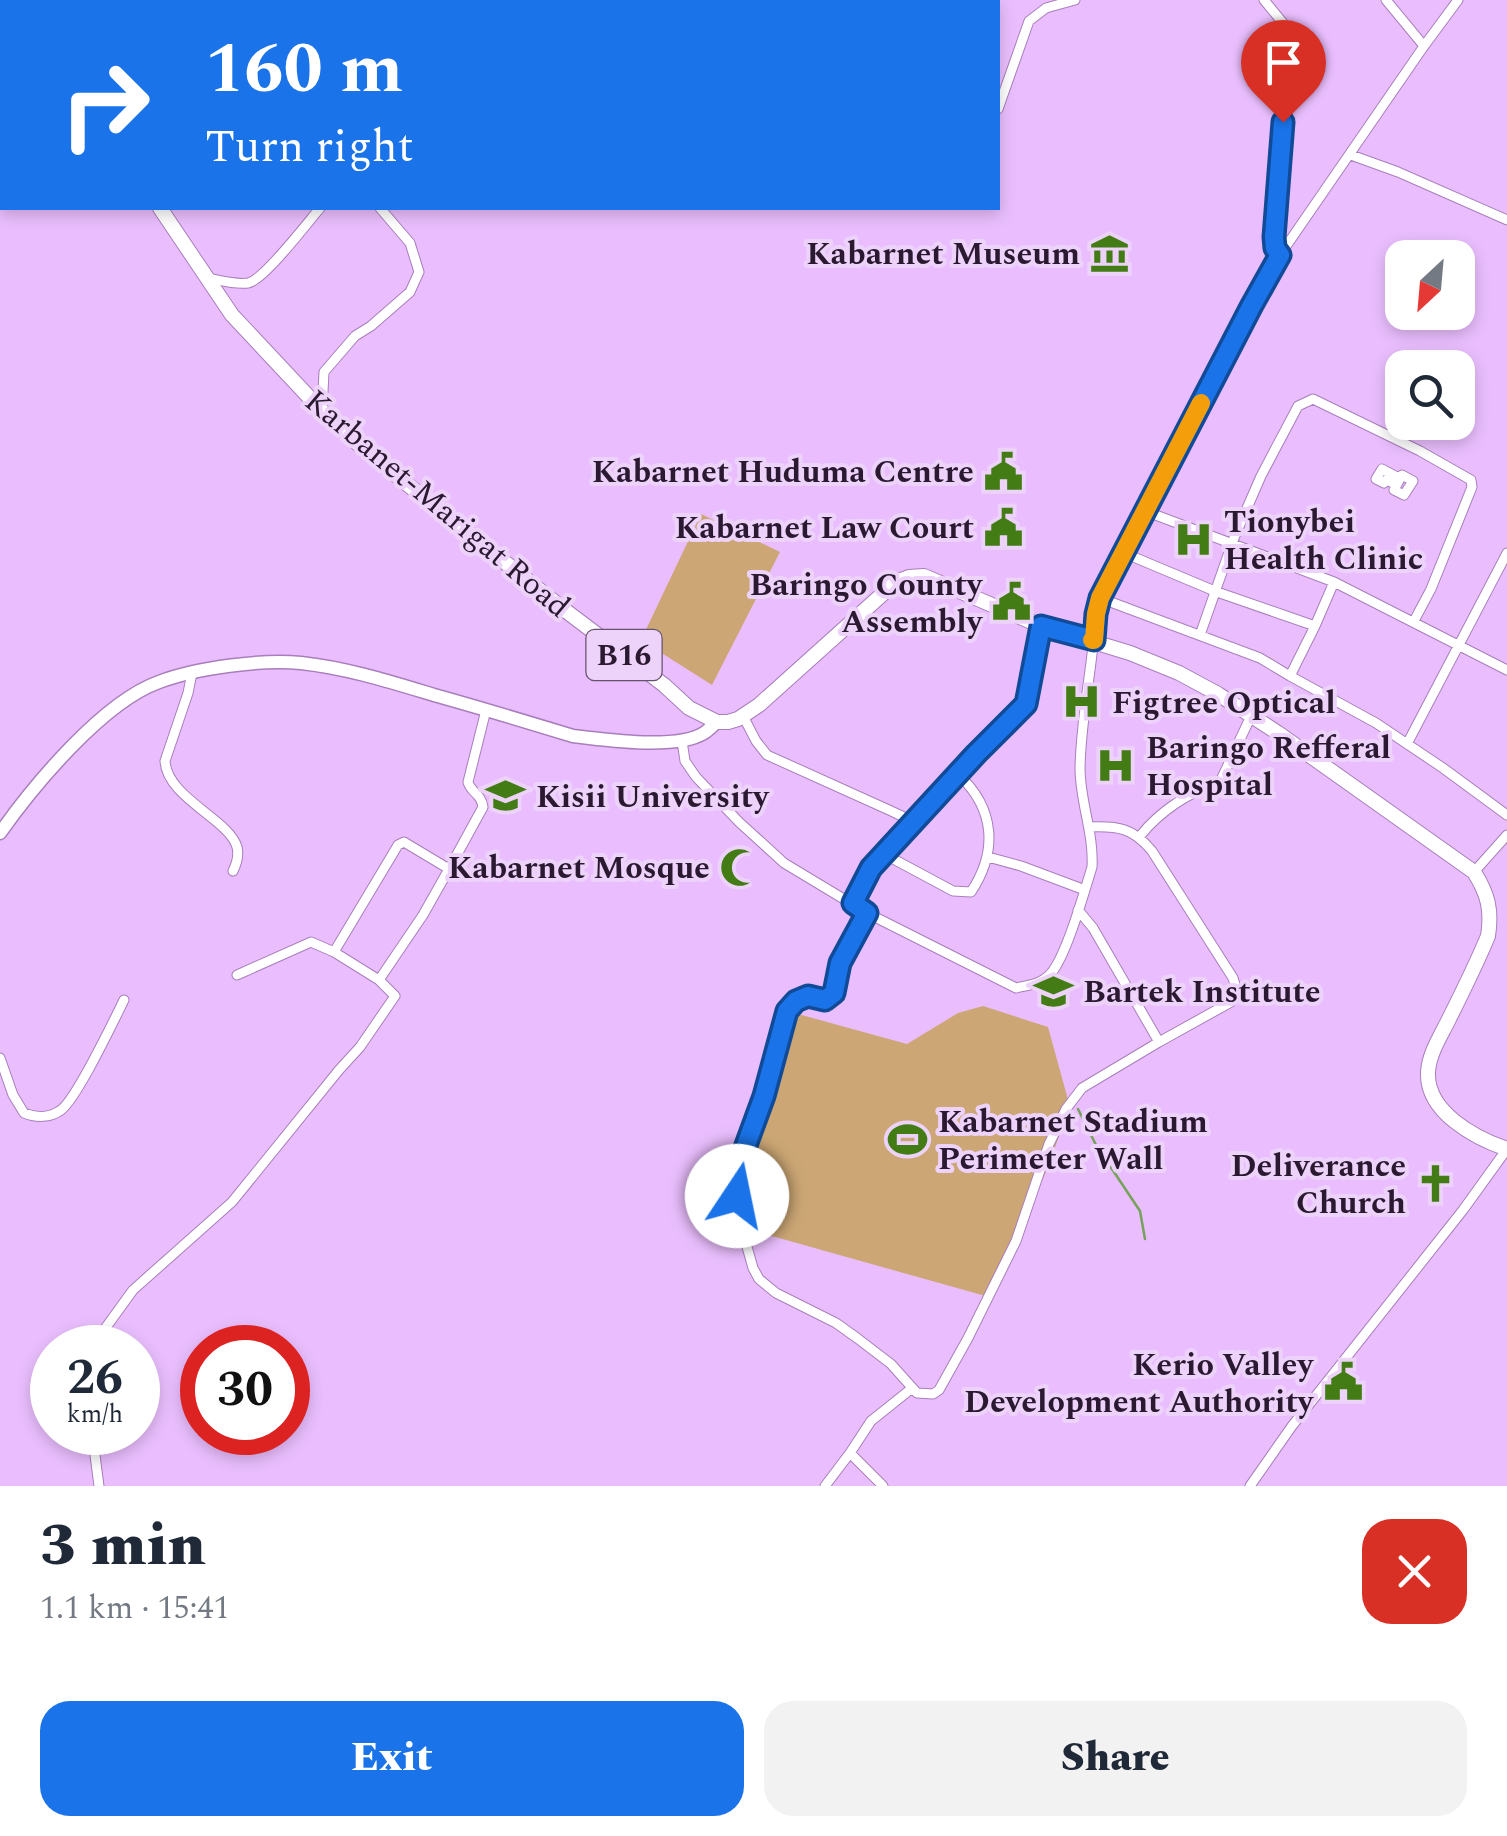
<!DOCTYPE html>
<html lang="en">
<head>
<meta charset="utf-8">
<style>
  body { margin:0; font-family:Spectral,serif; background:#f2f2f3; color:#1f2937; height:100vh; display:flex; flex-direction:column; font-size:38px; white-space:nowrap }
  * { box-sizing:border-box; margin:0 }
  p { font-size:32px; color:#747a83 }
  .icon { flex:none; width:55px; height:55px; fill:none; stroke:currentColor; stroke-width:2; stroke-linecap:round; stroke-linejoin:round }
  .map { position:relative; height:1486px; overflow:hidden }
  .panel { display:flex; flex-direction:column; background:#fff; flex:1 }
  .panel>* { flex:none }
  .top-card { position:absolute; left:0px; top:0px; width:1000px; height:210px; box-shadow:0 5px 15px #0003; background:#1a73e8; color:#fff; overflow:hidden }
  .needle { width:65px; rotate:206deg }
  .controls { position:absolute; left:1385px; top:240px; display:grid; gap:20px }
  .controls a { display:grid; place-items:center; width:90px; height:90px; border-radius:20px; background:#fff; box-shadow:0 5px 15px #0003; font-size:50px }
  .speed { position:absolute; left:30px; top:1325px; display:flex; gap:20px; font-size:50px; font-weight:700; text-align:center }
  .speed>* { display:grid; place-content:center; width:130px; height:130px; border-radius:50%; background:#fff; box-shadow:0 5px 15px #0003; line-height:1 }
  .speed small { font-size:25px; font-weight:400 }
  .speed .limit { border:15px solid #d22; background:#fff; color:#111 }
  .pin { position:absolute; display:grid; place-items:center; width:85px; height:85px; color:#fff; margin:-102px -42px; border-radius:50% 50% 50% 0; rotate:-45deg; box-shadow:0 0 10px #0007 }
  .pin .icon { rotate:45deg }
  .me { position:absolute; width:110px; margin:-55px; rotate:11deg; stroke-linejoin:round; filter:drop-shadow(0 0 8px #0008) }
  .turn { display:flex; align-items:center; gap:35px; height:210px; padding:0 40px; font-size:45px }
  .turn .icon { width:130px; height:130px; stroke-width:2.5 }
  .turn b { display:block; font-size:70px; line-height:85px }
  .round { display:grid; place-items:center; flex:none; width:105px; height:105px; border-radius:30px; background:#f2f2f3 }
  .overview { display:flex; align-items:center; justify-content:space-between; height:170px; padding:0 40px }
  h1 { font-size:60px; font-weight:800; line-height:75px }
  .cta { display:flex; gap:20px; margin-top:auto; padding:20px 40px }
  .cta a { flex:1; height:115px; border-radius:30px; background:#1a73e8; color:#fff; font-size:40px; font-weight:800; line-height:115px; text-align:center }
  .cta a+a { background:#f2f2f3; color:#1f2937 }
  .map>svg:first-child { display:block }
  .green { fill:#cca775 }
  .lines { fill:none; stroke-linecap:round; stroke-linejoin:round }
  .stream { stroke:#75a25a; stroke-width:2.5 }
  .minor-casing { stroke:#a87ebb; stroke-width:11 }
  .secondary-casing { stroke:#a87ebb; stroke-width:15 }
  .primary-casing { stroke:#a87ebb; stroke-width:16 }
  .minor { stroke:#fff; stroke-width:9 }
  .secondary { stroke:#fff; stroke-width:12 }
  .primary { stroke:#fff; stroke-width:14 }
  .route-casing { stroke:#114b97; stroke-width:25 }
  .route { stroke:#1a73e8; stroke-width:18 }
  .slow { stroke:#f59e0b; stroke-width:18 }
  .labels { text-anchor:middle; stroke-width:8; stroke-linejoin:round; paint-order:stroke }
  .shield { fill:#edd3fa; stroke:#64516d; stroke-width:2.5 }
  .shield-label { font-size:30px; font-weight:bold; fill:#2a1931 }
  .poi-label { font-size:32px; font-weight:bold; fill:#2a1931; stroke:#edd3fa; text-anchor:end }
  .street-label { font-size:32px; fill:#2a1931; stroke:#edd3fa }
</style>
</head>
<body>
<div class="map">
<svg width="1507" height="1486" viewBox="0 0 1507 1486">
  <rect width="100%" height="100%" fill="#eabefe"/>
  <path class="green" d="M 701,514 L 780,552 L 712,685 L 641,640 Z
    M 983,1006 L 1048,1027 L 1070,1107 L 1045,1174 L 989,1297 L 761,1233 L 747,1171 L 798,1014 L 907,1044 L 958,1013 Z"/>
  <g class="lines">
    <path class="stream" d="M 1078,1109 L 1096,1145 L 1140,1211 L 1145,1239"/>
    <defs>
      <path id="minor" d="M 1264,0 L 1283,23 L 1289,36 L 1274,237 L 1275,248 L 1280,255
        M 1386,0 L 1424,46
        M 246,2 L 250,0
        M 998,109 L 1029,21 L 1046,8 L 1075,0
        M 1351,155 L 1398,172 L 1507,220
        M 207,278 C 219,280 235,285 248,283 C 264,280 308,222 320,208
        M 322,411 L 324,372 L 355,336 L 371,326 L 410,292 L 419,272 L 410,243 L 380,208
        M 1382,469 L 1399,478 L 1395,484 L 1386,480 L 1384,483 L 1376,479 Z
        M 1402,475 L 1413,481 L 1404,495 L 1394,490 Z
        M 1145,511 L 1334,582 L 1507,670
        M 1124,553 L 1217,592 L 1315,626
        M 1100,598 L 1260,658 L 1290,676 L 1315,626 L 1334,582
        M 1200,635 L 1234,538 L 1261,476 L 1298,406 L 1313,399 L 1420,451 L 1471,480 L 1472,487 L 1431,589 L 1414,621
        M 192,673 L 188,693 L 165,761 C 167,798 229,819 237,847 C 239,855 237,863 233,871
        M 1290,676 L 1376,723 L 1443,768 L 1507,815
        M 743,716 L 756,741 L 767,755 L 889,810 L 906,818 L 910,827
        M 682,741 L 685,761 L 696,777 L 739,822 L 784,863 L 867,913 L 1016,988 C 1029,985 1043,984 1052,972 C 1067,953 1084,893 1092,867 C 1094,833 1080,802 1080,768 C 1081,716 1093,665 1096,613 L 1100,598 L 1251,305 L 1280,255 L 1424,46 L 1458,0
        M 1407,744 L 1507,553
        M 1090,827 C 1119,826 1133,828 1152,851 L 1233,978 L 1236,988 L 1231,1002 L 1159,1042
        M 1140,836 C 1160,811 1189,792 1220,782 L 1251,716
        M 884,854 L 953,891 L 971,892 C 998,851 995,809 959,775
        M 988,857 L 1021,866 L 1085,890
        M 449,869 L 483,807 C 481,793 471,793 468,782 L 486,710
        M 1474,872 L 1507,835
        M 853,903 L 871,868 L 976,754 L 1026,703 L 1041,626
        M 867,913 L 840,963 L 833,993 L 828,1000 L 819,1000 L 808,996 L 796,1001 L 787,1011 L 764,1096 L 738,1167 L 736,1178 L 737,1196 L 742,1212 L 744,1236 L 753,1268 L 759,1279 L 776,1293 L 836,1323 L 857,1338 L 891,1364 L 917,1393 L 933,1394 L 939,1390 L 968,1338 L 1016,1241 L 1049,1144 L 1066,1109 L 1082,1088 L 1159,1042 L 1093,928 L 1078,910
        M 237,975 L 311,942 L 334,952
        M 0,1058 L 13,1095 L 24,1113 C 36,1118 50,1118 61,1110 C 77,1098 113,1022 124,1000
        M 91,1348 L 133,1290 L 232,1202 L 339,1070 L 360,1047 L 395,996 L 379,980 L 423,915 L 449,869 L 404,842 L 398,845 L 334,952 L 379,980
        M 92,1432 L 99,1486
        M 850,1453 L 871,1421 L 911,1389
        M 825,1486 L 850,1453 L 883,1486
        M 1250,1486 L 1292,1426 L 1463,1210 L 1507,1149"/>
      <path id="secondary" d="M 0,833 C 34,785 103,702 159,682 C 196,668 262,659 301,663 C 347,668 391,682 434,695 C 481,708 527,722 573,736 C 605,740 677,750 704,733 C 709,730 712,726 717,722"/>
      <path id="primary" d="M 69,0 L 70,2
        M 160,208 L 232,315 L 322,411 L 367,452 L 562,608 L 664,685 L 689,708 L 717,722 L 728,722 L 738,719 L 759,705 L 896,582 L 909,577 L 924,576 L 1041,626 L 1130,653 L 1179,673 L 1218,694 L 1278,733 L 1474,872 C 1488,894 1492,910 1488,936 C 1476,965 1462,993 1448,1021 C 1440,1037 1429,1054 1428,1072 C 1426,1112 1475,1138 1507,1149"/>
    </defs>
    <use href="#minor" class="minor-casing"/>
    <use href="#secondary" class="secondary-casing"/>
    <use href="#primary" class="primary-casing"/>
    <use href="#minor" class="minor"/>
    <use href="#secondary" class="secondary"/>
    <use href="#primary" class="primary"/>
  </g>
  <g class="lines">
    <defs>
      <path id="route" d="M 737,1196 L 736,1178 L 738,1167 L 764,1096 L 787,1011 L 796,1001 L 808,996 L 825,1000 L 834,993 L 840,963 L 867,913 L 853,903 L 871,868 L 976,754 L 1026,704 L 1041,626 L 1094,640 L 1096,614 L 1100,598 L 1252,305 L 1280,255 L 1275,248 L 1274,237 L 1283,122"/>
    </defs>
    <use href="#route" class="route-casing"/>
    <use href="#route" class="route"/>
    <path class="slow" d="M 1092,640 L 1094,640 L 1096,614 L 1100,598 L 1201,403"/>
  </g>
  <defs>
    <symbol id="museum-bare" viewBox="-9 -9 18 18"><path d="M0-6L6-3V-2H-6V-3ZM-5-1h2V3h-2ZM-1-1h2V3h-2ZM3-1h2V3H3ZM-6 4H6V6H-6Z" fill="#437c14" stroke="#edd3fa" stroke-width="2.5" paint-order="stroke"/></symbol>
    <symbol id="civic-bare" viewBox="-9 -9 18 18"><path d="M-.6-6.5H3V-4.5H.6V-3L4-1V1h2V6H-6V1h2V-1L-.6-3ZM-1.2 2.5V6h2.4V2.5Z" fill="#437c14" stroke="#edd3fa" stroke-width="2.5" paint-order="stroke"/></symbol>
    <symbol id="hospital-bare" viewBox="-9 -9 18 18"><path d="M-5-5h3v3.5h4V-5h3V5h-3V1.5h-4V5h-3Z" fill="#437c14" stroke="#edd3fa" stroke-width="2.5" paint-order="stroke"/></symbol>
    <symbol id="university-bare" viewBox="-9 -9 18 18"><path d="M0-5L7-2L0 1L-7-2ZM-4 1L0 2.5L4 1V4Q0 6-4 4Z" fill="#437c14" stroke="#edd3fa" stroke-width="2.5" paint-order="stroke"/></symbol>
    <symbol id="mosque-bare" viewBox="-9 -9 18 18"><path d="M3.5-4.9A6 6 0 1 0 3.5 4.9A5 5 0 1 1 3.5-4.9Z" fill="#437c14" stroke="#edd3fa" stroke-width="2.5" paint-order="stroke"/></symbol>
    <symbol id="stadium-bare" viewBox="-9 -9 18 18"><path d="M0-5a6.5 5 0 1 0 0 10a6.5 5 0 1 0 0-10ZM-3.5-1.8h7v3.6h-7Z" fill="#437c14" stroke="#edd3fa" stroke-width="2.5" paint-order="stroke"/></symbol>
    <symbol id="church-bare" viewBox="-9 -9 18 18"><path d="M-1.2-6h2.4v3.5h3.3v2.4h-3.3V6h-2.4V-.1h-3.3v-2.4h3.3Z" fill="#437c14" stroke="#edd3fa" stroke-width="2.5" paint-order="stroke"/></symbol>
  </defs>
  <g fill-rule="evenodd">
    <use href="#museum-bare" x="1082" y="226" width="55" height="55"/>
    <use href="#civic-bare" x="976" y="444" width="55" height="55"/>
    <use href="#civic-bare" x="976" y="500" width="55" height="55"/>
    <use href="#hospital-bare" x="1166" y="512" width="55" height="55"/>
    <use href="#civic-bare" x="984" y="574" width="55" height="55"/>
    <use href="#hospital-bare" x="1054" y="674" width="55" height="55"/>
    <use href="#hospital-bare" x="1088" y="738" width="55" height="55"/>
    <use href="#university-bare" x="478" y="768" width="55" height="55"/>
    <use href="#mosque-bare" x="712" y="840" width="55" height="55"/>
    <use href="#university-bare" x="1026" y="964" width="55" height="55"/>
    <use href="#stadium-bare" x="880" y="1112" width="55" height="55"/>
    <use href="#church-bare" x="1408" y="1156" width="55" height="55"/>
    <use href="#civic-bare" x="1316" y="1354" width="55" height="55"/>
  </g>
  <g class="labels">
    <rect class="shield" x="586.5" y="630" width="75" height="50" rx="8"/>
    <g class="shield-label">
      <text x="624" y="665">B16</text>
    </g>
    <g class="poi-label">
      <text x="1080" y="264">Kabarnet Museum</text>
      <text x="974" y="482">Kabarnet Huduma Centre</text>
      <text x="1224" y="532" text-anchor="start">Tionybei<tspan x="1224" dy="37">Health Clinic</tspan></text>
      <text x="974" y="538">Kabarnet Law Court</text>
      <text x="982" y="595">Baringo County<tspan x="982" dy="37">Assembly</tspan></text>
      <text x="1112" y="713" text-anchor="start">Figtree Optical</text>
      <text x="1146" y="758" text-anchor="start">Baringo Refferal<tspan x="1146" dy="37">Hospital</tspan></text>
      <text x="536" y="807" text-anchor="start">Kisii University</text>
      <text x="710" y="878">Kabarnet Mosque</text>
      <text x="1083" y="1002" text-anchor="start">Bartek Institute</text>
      <text x="938" y="1132" text-anchor="start">Kabarnet Stadium<tspan x="938" dy="37">Perimeter Wall</tspan></text>
      <text x="1406" y="1176">Deliverance<tspan x="1406" dy="37">Church</tspan></text>
      <text x="1313" y="1375">Kerio Valley<tspan x="1313" dy="37">Development Authority</tspan></text>
    </g>
    <g class="street-label">
      <text transform="translate(438 503) rotate(40)" y="11">Karbanet-Marigat Road</text>
    </g>
  </g>
</svg>
<div class="controls">
<a><svg class="needle" viewBox="-14 -14 28 28"><path d="M0-13l5 13h-10z" fill="#e53935"/><path d="M0 13l5-13h-10z" fill="#747a83"/></svg></a>
<a><svg class="icon" aria-label="search" viewBox="0 0 24 24"><circle cx="10" cy="10" r="6"/><path d="M15 15l6 6"/></svg></a>
</div>
<div class="speed"><div>26<small>km/h</small></div><div class="limit">30</div></div>
<div class="pin" style="left:1283px;top:122px;background:#d93025"><svg class="icon" aria-label="arrive" viewBox="0 0 24 24"><path d="M6 21V4h12l-3 4 3 4H6"/></svg></div>
<svg class="me" style="left:737px;top:1196px" viewBox="-20 -20 40 40"><circle r="19" fill="#fff"/><path d="M0-13L10 11 0 6-10 11z" fill="#1a73e8"/></svg>
<div class="top-card">
<div class="turn"><svg class="icon" aria-label="right" viewBox="0 0 24 24"><path d="M7 20v-9h11M14 6l5 5-5 5"/></svg><div><b>160 m</b>Turn right</div></div>
</div>
</div>
<section class="panel">
<div class="overview"><div><h1>3 min</h1><p>1.1 km · 15:41</p></div><a class="round" style="background:#d93025;color:#fff"><svg class="icon" aria-label="close" viewBox="0 0 24 24"><path d="M6 6l12 12M18 6L6 18"/></svg></a></div>
<div class="cta"><a>Exit</a><a>Share</a></div>
</section>
</body>
</html>
